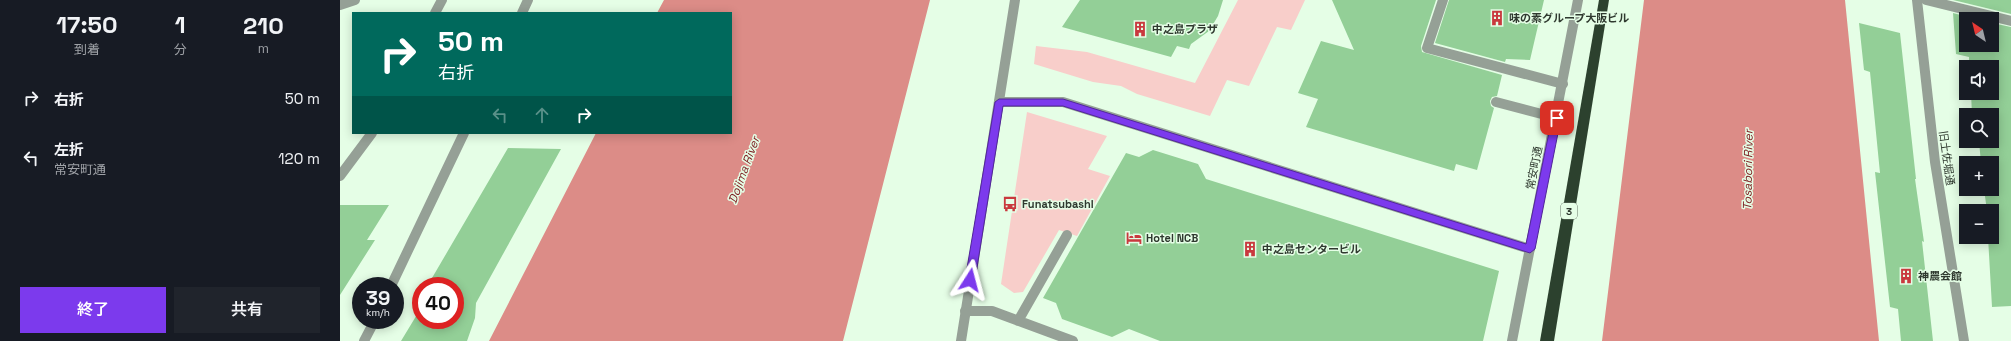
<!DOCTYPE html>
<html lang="ja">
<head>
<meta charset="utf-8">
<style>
  body { margin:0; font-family:"Space Grotesk","Noto Sans JP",sans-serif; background:#20242c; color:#f1f3f6; height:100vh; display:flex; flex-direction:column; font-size:15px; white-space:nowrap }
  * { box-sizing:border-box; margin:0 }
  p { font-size:13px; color:#9ea1a6 }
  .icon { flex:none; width:22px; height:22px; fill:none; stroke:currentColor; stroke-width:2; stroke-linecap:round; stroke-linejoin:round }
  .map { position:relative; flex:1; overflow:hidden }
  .panel { display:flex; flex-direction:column; background:#171b24; width:340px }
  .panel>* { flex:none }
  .hud { position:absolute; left:12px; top:12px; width:380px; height:122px; border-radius:0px; box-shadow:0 2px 10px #0003; background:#00695c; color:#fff; overflow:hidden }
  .needle { width:26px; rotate:325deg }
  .tools { position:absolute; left:1619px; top:12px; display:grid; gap:8px }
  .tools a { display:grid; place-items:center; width:40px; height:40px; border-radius:0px; background:#171b24; box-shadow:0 2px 10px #0003; font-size:20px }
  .speed { position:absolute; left:12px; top:277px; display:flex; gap:8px; font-size:20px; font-weight:700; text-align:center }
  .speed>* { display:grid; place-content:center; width:52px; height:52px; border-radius:50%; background:#171b24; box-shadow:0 2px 10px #0003; line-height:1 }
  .speed small { font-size:10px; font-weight:400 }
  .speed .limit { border:6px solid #d22; background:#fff; color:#111 }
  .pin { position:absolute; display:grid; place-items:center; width:34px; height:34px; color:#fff; margin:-17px; border-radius:8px; box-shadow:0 2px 6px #0006 }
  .me { position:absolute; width:44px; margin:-22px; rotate:9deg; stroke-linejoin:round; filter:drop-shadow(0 0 3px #0008) }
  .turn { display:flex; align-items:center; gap:14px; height:84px; padding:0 20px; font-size:18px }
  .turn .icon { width:52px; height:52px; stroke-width:2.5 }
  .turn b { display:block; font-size:28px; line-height:34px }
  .lanes { display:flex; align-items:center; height:38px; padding:0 20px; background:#0003; justify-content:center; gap:20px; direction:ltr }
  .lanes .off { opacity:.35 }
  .eta { display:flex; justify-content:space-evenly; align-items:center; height:68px; text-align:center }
  .eta b { font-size:24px; font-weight:600; line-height:28px }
  .cta { display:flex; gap:8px; margin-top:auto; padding:8px 20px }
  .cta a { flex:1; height:46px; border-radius:0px; background:#7c3aed; color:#fff; font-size:16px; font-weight:600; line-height:46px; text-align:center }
  .cta a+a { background:#20242c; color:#f1f3f6 }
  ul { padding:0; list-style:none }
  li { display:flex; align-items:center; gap:12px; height:60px; padding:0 20px }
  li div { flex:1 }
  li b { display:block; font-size:15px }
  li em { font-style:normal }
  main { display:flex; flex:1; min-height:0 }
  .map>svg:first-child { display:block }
  .green { fill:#f8ceca }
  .water { fill:#dc8c87 }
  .building { fill:#93cf97 }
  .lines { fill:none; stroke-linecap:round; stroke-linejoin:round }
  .service { stroke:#95a096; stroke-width:10 }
  .minor { stroke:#95a096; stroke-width:10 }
  .tertiary { stroke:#95a096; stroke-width:10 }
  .motorway { fill:#2c412e; fill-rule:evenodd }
  .route { fill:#7c3aed; stroke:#51269a }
  .labels { text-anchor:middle; stroke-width:3; stroke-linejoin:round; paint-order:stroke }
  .shield { fill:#e5fee6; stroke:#667466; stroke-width:1 }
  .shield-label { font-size:10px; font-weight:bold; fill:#2f392f }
  .poi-label { font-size:11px; font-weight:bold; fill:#2f392f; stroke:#e5fee6; text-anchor:start }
  .street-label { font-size:11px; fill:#2f392f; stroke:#e5fee6 }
  .water-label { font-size:12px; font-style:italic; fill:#7f2124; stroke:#e5fee6 }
</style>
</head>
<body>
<main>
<section class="panel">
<div class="eta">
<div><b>17:50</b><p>到着</p></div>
<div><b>1</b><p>分</p></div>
<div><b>210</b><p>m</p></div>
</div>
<ul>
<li><svg class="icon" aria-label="right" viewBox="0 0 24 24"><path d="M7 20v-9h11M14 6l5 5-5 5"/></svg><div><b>右折</b></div><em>50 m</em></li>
<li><svg class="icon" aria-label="left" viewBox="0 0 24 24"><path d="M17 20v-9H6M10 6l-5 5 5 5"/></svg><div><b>左折</b><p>常安町通</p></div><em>120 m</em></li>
</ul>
<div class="cta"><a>終了</a><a>共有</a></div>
</section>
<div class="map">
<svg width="1671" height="341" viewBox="0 0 1671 341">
  <rect width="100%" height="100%" fill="#e5fee6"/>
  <path class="green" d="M 898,0 L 965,0 L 951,30 L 937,27 L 909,86 L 887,80 L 870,116 L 797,94 L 781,86 L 753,82 L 694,64 L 696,46 L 747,52 L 855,83 Z
    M 687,112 L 767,136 L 748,169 L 770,176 L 737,236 L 719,230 L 683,292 L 674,293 L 661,284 Z"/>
  <path class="water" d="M 324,0 L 590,0 L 503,341 L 149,341 L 256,133 L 391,133 L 391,13 L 317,13 Z
    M 1304,0 L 1505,0 L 1539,341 L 1262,341 Z"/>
  <path class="building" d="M 740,0 L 883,0 L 878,16 L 869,31 L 851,44 L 849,49 L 837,46 L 831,57 L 722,27 Z
    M 992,0 L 1096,0 L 1081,46 L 1082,52 L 1162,75 L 1157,96 L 1152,97 L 1150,101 L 1151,106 L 1154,108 L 1137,170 L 1116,164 L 1114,171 L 966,127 L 978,99 L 958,93 L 981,41 L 1014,50 Z
    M 1109,0 L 1204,0 L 1190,60 L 1166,59 L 1165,62 L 1095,43 Z
    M 1613,0 L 1671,0 L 1671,14 Z
    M 1613,13 L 1636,19 L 1626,19 L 1626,45 L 1652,45 L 1652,23 L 1671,27 L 1671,306 L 1652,307 L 1648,237 L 1652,237 L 1652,211 L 1647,211 L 1644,189 L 1652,189 L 1652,163 L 1641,163 L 1639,141 L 1652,141 L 1652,115 L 1632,115 L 1631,93 L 1652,93 L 1652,67 L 1629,67 L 1629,57 L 1616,54 Z
    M 1519,23 L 1560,33 L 1576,179 L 1575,179 L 1584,242 L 1582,241 L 1593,341 L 1561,341 L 1558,309 L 1550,307 L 1535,172 L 1540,173 L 1530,72 L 1524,70 Z
    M 168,148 L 221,149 L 136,303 L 135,318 L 127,341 L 61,341 L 81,308 L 81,320 L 115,320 L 115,286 L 91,286 L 92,278 Z
    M 813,150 L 858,164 L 866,179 L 1159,271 L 1143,341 L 820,341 L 789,329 L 772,337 L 722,319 L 716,303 L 703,298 L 786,153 L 799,157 Z
    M 0,205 L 49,205 L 27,240 L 35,240 L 0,295 Z"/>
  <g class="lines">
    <path class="service" d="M 1103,0 L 1087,48 L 1223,84
      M 659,102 L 723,102 L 1190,249
      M 1156,102 L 1217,118
      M 625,311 L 652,311 L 733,341
      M 678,321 L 727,235"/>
    <path class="minor" d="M 1577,0 L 1595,162 L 1624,341
      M 0,5 L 15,0
      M 95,13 L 102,0
      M 0,176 L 32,133
      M 1172,341 L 1238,0"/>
    <path class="tertiary" d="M 1586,0 L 1671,21
      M 182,13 L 188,0
      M 51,286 L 124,133
      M 24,341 L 35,320
      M 621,341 L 675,0"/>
    <path class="motorway" d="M 1259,0 L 1269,0 L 1214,341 L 1200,341 Z"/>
  </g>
  <path class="route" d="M 659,99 L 723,99 L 1186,244 L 1212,118 L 1217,115 L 1221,118 L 1195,249 L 1190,253 L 723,106 L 663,106 L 635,280 L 630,285 L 625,280 L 655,102 Z"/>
  <defs>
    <symbol id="building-bare" viewBox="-9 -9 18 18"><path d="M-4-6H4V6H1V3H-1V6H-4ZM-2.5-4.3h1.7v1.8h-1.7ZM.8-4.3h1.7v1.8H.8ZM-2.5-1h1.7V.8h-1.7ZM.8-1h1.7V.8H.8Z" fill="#c9393e" stroke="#e5fee6" stroke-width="2.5" paint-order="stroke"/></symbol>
    <symbol id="bus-bare" viewBox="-9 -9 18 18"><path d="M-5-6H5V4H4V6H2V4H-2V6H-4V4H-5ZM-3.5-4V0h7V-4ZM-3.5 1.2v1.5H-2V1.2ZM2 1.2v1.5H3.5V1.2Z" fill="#c9393e" stroke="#e5fee6" stroke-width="2.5" paint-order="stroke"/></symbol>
    <symbol id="hotel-bare" viewBox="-9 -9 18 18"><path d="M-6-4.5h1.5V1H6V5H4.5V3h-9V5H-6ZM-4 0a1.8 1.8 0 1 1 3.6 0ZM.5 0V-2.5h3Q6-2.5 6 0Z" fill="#c9393e" stroke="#e5fee6" stroke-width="2.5" paint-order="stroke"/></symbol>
  </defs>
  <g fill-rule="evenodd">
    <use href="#building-bare" x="1146" y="7" width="22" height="22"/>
    <use href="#building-bare" x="789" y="18" width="22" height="22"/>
    <use href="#bus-bare" x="659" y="193" width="22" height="22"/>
    <use href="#hotel-bare" x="783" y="227" width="22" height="22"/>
    <use href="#building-bare" x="899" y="238" width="22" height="22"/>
    <use href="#building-bare" x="1555" y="265" width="22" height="22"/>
  </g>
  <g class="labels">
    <rect class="shield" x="1221" y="203" width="16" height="16" rx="3"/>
    <g class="shield-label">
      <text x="1229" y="215">3</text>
    </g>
    <g class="poi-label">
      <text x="1169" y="22">味の素グループ大阪ビル</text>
      <text x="812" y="33">中之島プラザ</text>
      <text x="682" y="208">Funatsubashi</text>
      <text x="806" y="242">Hotel NCB</text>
      <text x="922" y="253">中之島センタービル</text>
      <text x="1578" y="280">神農会館</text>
    </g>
    <g class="street-label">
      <text transform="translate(1607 158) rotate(82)" y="4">旧土佐堀通</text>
      <text transform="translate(1194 168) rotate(-79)" y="4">常安町通</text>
    </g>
    <g class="water-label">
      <text transform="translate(404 170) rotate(-70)" y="4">Dojima River</text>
      <text transform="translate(1408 170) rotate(-89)" y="4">Tosabori River</text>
    </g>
  </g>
</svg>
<div class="tools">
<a><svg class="needle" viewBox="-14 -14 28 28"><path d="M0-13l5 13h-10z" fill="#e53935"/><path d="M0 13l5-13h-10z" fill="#9ea1a6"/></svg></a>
<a><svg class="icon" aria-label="sound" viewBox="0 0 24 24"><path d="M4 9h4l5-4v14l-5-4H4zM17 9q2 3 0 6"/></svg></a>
<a><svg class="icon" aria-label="search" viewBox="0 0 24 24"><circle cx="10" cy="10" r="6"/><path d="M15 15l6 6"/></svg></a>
<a>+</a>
<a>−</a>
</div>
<div class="speed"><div>39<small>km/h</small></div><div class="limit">40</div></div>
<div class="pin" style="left:1217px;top:118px;background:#d93025"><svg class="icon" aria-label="arrive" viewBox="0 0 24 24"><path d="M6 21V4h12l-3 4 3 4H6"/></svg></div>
<svg class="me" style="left:630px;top:280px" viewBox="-20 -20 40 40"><path d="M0-17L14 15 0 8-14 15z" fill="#7c3aed" stroke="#fff" stroke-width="4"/></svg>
<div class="hud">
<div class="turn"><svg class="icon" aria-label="right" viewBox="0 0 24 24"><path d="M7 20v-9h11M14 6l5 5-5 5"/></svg><div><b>50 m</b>右折</div></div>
<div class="lanes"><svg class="icon off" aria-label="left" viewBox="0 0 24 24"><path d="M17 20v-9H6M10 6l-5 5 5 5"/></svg><svg class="icon off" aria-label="ahead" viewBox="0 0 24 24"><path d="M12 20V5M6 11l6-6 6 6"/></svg><svg class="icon" aria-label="right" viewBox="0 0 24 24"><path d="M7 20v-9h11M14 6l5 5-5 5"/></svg></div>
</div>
</div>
</main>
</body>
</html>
